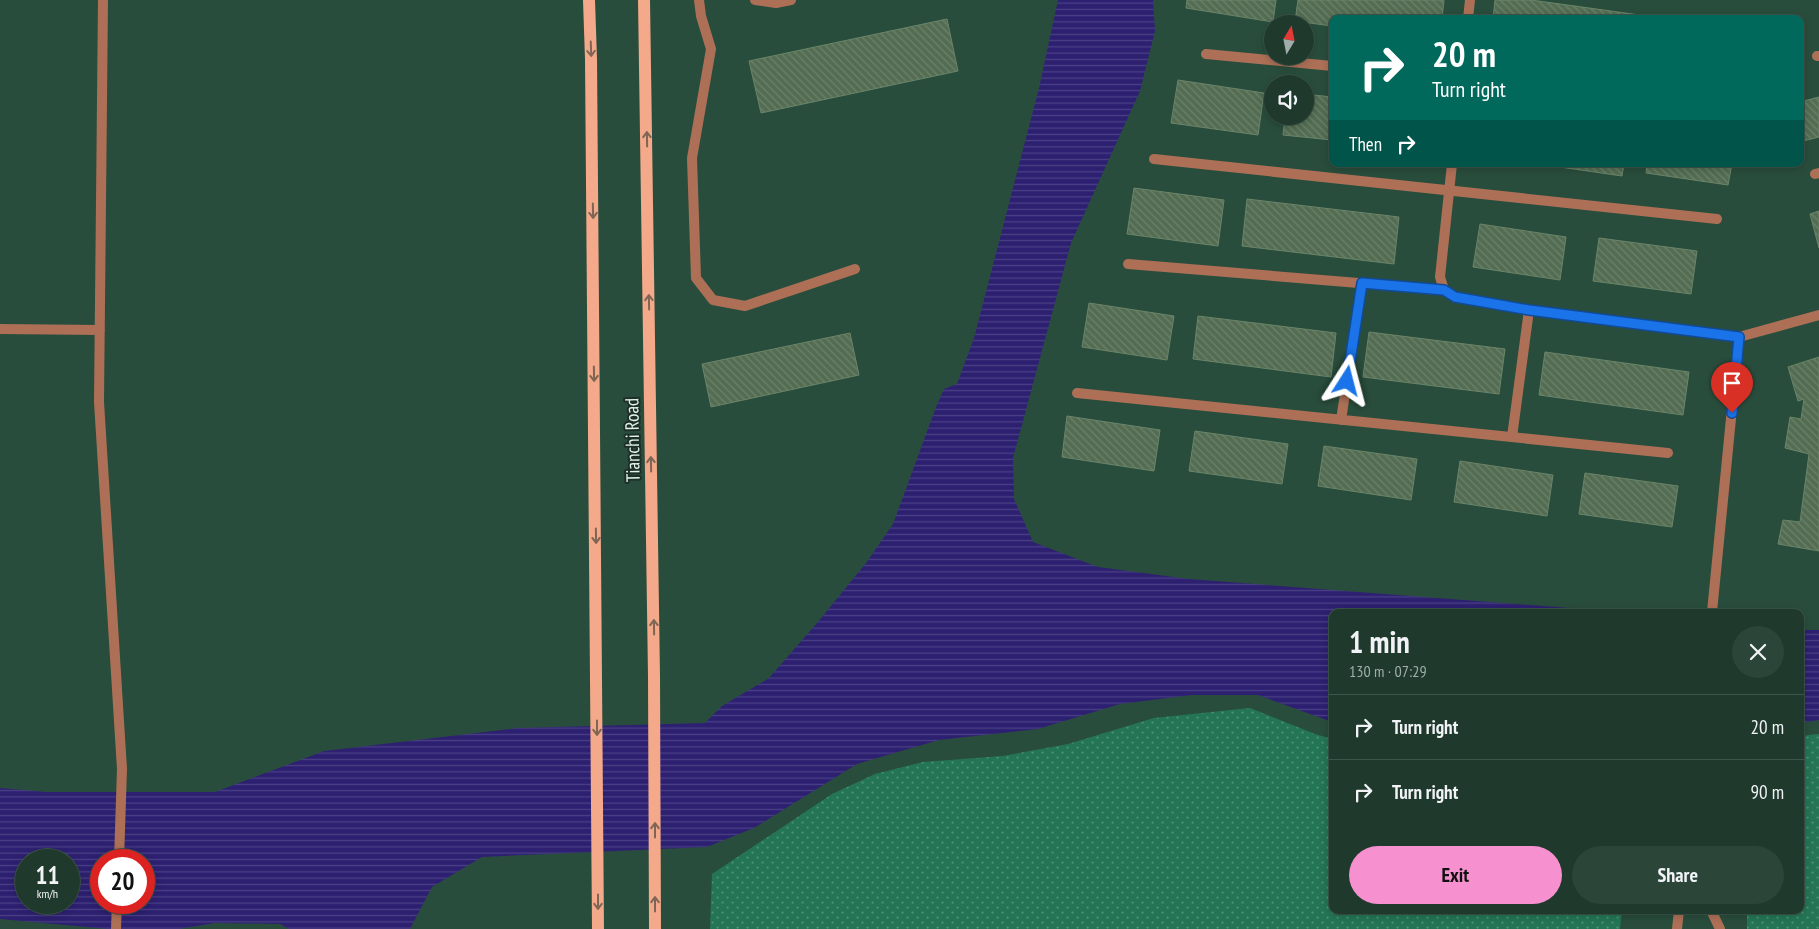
<!DOCTYPE html>
<html lang="en">
<head>
<meta charset="utf-8">
<style>
  body { margin:0; font-family:"PT Sans Narrow",sans-serif; background:#2c4539; color:#f1f3f6; height:100vh; display:flex; flex-direction:column; font-size:19px; white-space:nowrap }
  * { box-sizing:border-box; margin:0 }
  p { font-size:16px; color:#a1adaa }
  .icon { flex:none; width:28px; height:28px; fill:none; stroke:currentColor; stroke-width:2; stroke-linecap:round; stroke-linejoin:round }
  .map { position:relative; flex:1; overflow:hidden }
  .drawer { position:absolute; left:1329px; top:609px; width:475px; height:305px; display:flex; flex-direction:column; background:#1f3a2d; border-radius:10px; box-shadow:0 2px 8px #0003,0 0 0 1px #3c5449 }
  .drawer>* { flex:none }
  .banner { position:absolute; left:1329px; top:15px; width:475px; height:152px; border-radius:10px; box-shadow:0 2px 8px #0003,0 0 0 1px #3c5449; background:#00695c; color:#fff; overflow:hidden }
  .needle { width:32px; rotate:10deg }
  .tools { position:absolute; left:1264px; top:15px; display:grid; gap:10px }
  .tools a { display:grid; place-items:center; width:50px; height:50px; border-radius:50%; background:#1f3a2d; box-shadow:0 2px 8px #0003,0 0 0 1px #3c5449; font-size:25px }
  .speed { position:absolute; left:15px; top:849px; display:flex; gap:10px; font-size:25px; font-weight:700; text-align:center }
  .speed>* { display:grid; place-content:center; width:65px; height:65px; border-radius:50%; background:#1f3a2d; box-shadow:0 2px 8px #0003,0 0 0 1px #3c5449; line-height:1 }
  .speed small { font-size:12px; font-weight:400 }
  .speed .limit { border:8px solid #d22; background:#fff; color:#111 }
  .pin { position:absolute; display:grid; place-items:center; width:42px; height:42px; color:#fff; margin:-51px -21px; border-radius:50% 50% 50% 0; rotate:-45deg; box-shadow:0 0 5px #0007 }
  .pin .icon { rotate:45deg }
  .me { position:absolute; width:55px; margin:-28px; rotate:9deg; stroke-linejoin:round; filter:drop-shadow(0 0 4px #0008) }
  .turn { display:flex; align-items:center; gap:18px; height:105px; padding:0 20px; font-size:22px }
  .turn .icon { width:65px; height:65px; stroke-width:2.5 }
  .turn b { display:block; font-size:35px; line-height:42px }
  .then { display:flex; align-items:center; height:48px; padding:0 20px; background:#0003; gap:10px; font-size:19px }
  .round { display:grid; place-items:center; flex:none; width:52px; height:52px; border-radius:26px; background:#2c4539 }
  .overview { display:flex; align-items:center; justify-content:space-between; height:85px; padding:0 20px }
  h1 { font-size:30px; font-weight:600; line-height:38px }
  .primary-button { display:flex; gap:10px; margin-top:auto; padding:10px 20px }
  .primary-button a { flex:1; height:58px; border-radius:30px; background:#f690cf; color:#111; font-size:20px; font-weight:600; line-height:58px; text-align:center }
  .primary-button a+a { background:#2c4539; color:#f1f3f6 }
  ul { padding:0; list-style:none }
  li { display:flex; align-items:center; gap:15px; height:65px; padding:0 20px; border-top:1px solid #3c5449 }
  li div { flex:1 }
  li b { display:block; font-size:19px }
  li em { font-style:normal }
  .map>svg:first-child { display:block }
  .grass { fill:url(#grass-dots) }
  .water { fill:url(#water-rules); fill-rule:evenodd }
  .building { fill:url(#building-back-hatch); stroke:#6b8569 }
  .lines { fill:none; stroke-linecap:round; stroke-linejoin:round }
  .service { stroke:#ad7057; stroke-width:10 }
  .minor { stroke:#ad7057; stroke-width:10 }
  .primary { stroke:#f3a98a; stroke-width:12 }
  .oneway { stroke:#7e6554 }
  .route-casing { stroke:#114b97; stroke-width:12 }
  .route { stroke:#1a73e8; stroke-width:9 }
  .labels { text-anchor:middle; stroke-width:4; stroke-linejoin:round; paint-order:stroke }
  .street-label { font-size:19px; fill:#dff4e9; stroke:#1f2e27 }
</style>
</head>
<body>
<div class="map">
<svg width="1819" height="929" viewBox="0 0 1819 929">
  <defs>
    <pattern id="grass-dots" width="8" height="8" patternUnits="userSpaceOnUse" patternTransform="scale(1.25)"><rect width="8" height="8" fill="#247556"/><path d="M2 2h.1M6 6h.1" fill="none" stroke="#4e9076" stroke-width="1.8" stroke-linecap="round"/></pattern>
    <pattern id="water-rules" width="6" height="5" patternUnits="userSpaceOnUse" patternTransform="scale(1.25)"><rect width="6" height="5" fill="#2d2071"/><path d="M0 2.5h6" fill="none" stroke="#4b4185"/></pattern>
    <pattern id="building-back-hatch" width="6" height="6" patternUnits="userSpaceOnUse" patternTransform="scale(1.25)"><rect width="6" height="6" fill="#536c52"/><path d="M-1 5l2 2M0 0l6 6M5-1l2 2" fill="none" stroke="#6b826b"/></pattern>
  </defs>
  <rect width="100%" height="100%" fill="#294d3c"/>
  <path class="grass" d="M 1250,708 L 1315,734 L 1332,739 L 1332,910 L 1622,910 L 1620,929 L 710,929 L 712,874 L 832,794 L 875,774 L 923,762 L 1003,756 L 1068,744 L 1154,718 Z
    M 1819,734 L 1819,929 L 1747,929 L 1747,910 L 1800,910 L 1800,739 L 1807,735 Z"/>
  <path class="water" d="M 1058,0 L 1153,0 L 1155,31 L 1140,91 L 1071,243 L 1013,458 L 1014,499 L 1033,542 L 1098,567 L 1189,579 L 1621,612 L 1332,612 L 1332,722 L 1258,695 L 1192,695 L 1120,704 L 1038,729 L 939,740 L 857,764 L 754,828 L 707,847 L 482,857 L 432,887 L 410,929 L 289,929 L 280,924 L 215,923 L 179,929 L 108,929 L 0,919 L 0,788 L 47,792 L 215,792 L 324,751 L 518,728 L 705,723 L 722,706 L 769,678 L 817,623 L 866,563 L 893,524 L 936,407 L 944,389 L 957,384 L 974,338 L 1039,88 ZM 26,860 L 69,860 L 69,902 L 26,902 ZM 101,860 L 144,860 L 144,902 L 101,902 Z
    M 1800,630 L 1819,630 L 1819,720 L 1800,723 Z"/>
  <path class="building" d="M 1187,0 L 1276,0 L 1273,22 L 1186,8 Z
    M 1298,0 L 1444,0 L 1442,19 L 1332,19 L 1332,26 L 1295,21 Z
    M 1495,0 L 1531,0 L 1640,15 L 1639,19 L 1493,19 Z
    M 1665,16 L 1685,19 L 1665,19 Z
    M 947,19 L 958,71 L 761,113 L 749,61 Z
    M 1178,80 L 1264,93 L 1258,135 L 1171,123 Z
    M 1305,94 L 1332,97 L 1332,140 L 1283,135 L 1285,116 L 1305,116 Z
    M 1819,97 L 1819,137 L 1803,141 L 1800,130 L 1800,102 Z
    M 1539,164 L 1624,164 L 1622,176 Z
    M 1647,164 L 1732,164 L 1728,185 L 1646,173 Z
    M 1134,188 L 1224,200 L 1218,246 L 1127,234 Z
    M 1247,199 L 1399,217 L 1394,264 L 1242,246 Z
    M 1819,211 L 1819,248 L 1810,214 Z
    M 1480,224 L 1566,237 L 1560,280 L 1473,267 Z
    M 1599,238 L 1697,251 L 1691,294 L 1593,281 Z
    M 1089,303 L 1174,316 L 1167,360 L 1082,347 Z
    M 1198,316 L 1336,333 L 1331,377 L 1193,359 Z
    M 1369,332 L 1505,349 L 1499,394 L 1363,377 Z
    M 850,333 L 859,375 L 711,407 L 702,364 Z
    M 1545,352 L 1689,372 L 1683,415 L 1539,395 Z
    M 1819,357 L 1819,551 L 1778,544 L 1783,520 L 1800,522 L 1809,454 L 1785,448 L 1790,417 L 1801,419 L 1804,399 L 1798,401 L 1788,367 Z
    M 1067,416 L 1160,430 L 1154,471 L 1062,457 Z
    M 1195,431 L 1288,444 L 1282,484 L 1189,471 Z
    M 1324,446 L 1417,459 L 1411,500 L 1318,486 Z
    M 1460,461 L 1553,475 L 1547,516 L 1454,502 Z
    M 1585,473 L 1678,486 L 1672,527 L 1579,514 Z"/>
  <g class="lines">
    <path class="service" d="M 103,0 L 99,402 L 122,769
      M 699,0 L 701,16 L 711,49 L 692,158 L 696,278 L 713,300 L 745,306 L 855,269
      M 755,0 L 776,3 L 791,0
      M 1206,54 L 1332,66
      M 1817,56 L 1819,56
      M 1154,159 L 1717,219
      M 1815,174 L 1819,173
      M 1128,264 L 1444,290
      M 0,329 L 100,330
      M 1077,393 L 1668,453
      M 1341,420 L 1362,283
      M 1512,437 L 1529,310"/>
    <path class="minor" d="M 1468,19 L 1470,0
      M 1452,164 L 1440,277 L 1444,290 L 1455,297 L 1529,310 L 1739,337 L 1819,315
      M 1712,612 L 1739,337
      M 119,860 L 122,769
      M 1711,910 L 1720,929
      M 116,929 L 117,902
      M 1677,929 L 1679,910"/>
    <path class="primary" d="M 589,0 L 591,59 L 598,929
      M 644,0 L 654,676 L 655,929"/>
  </g>
  <defs><path id="oneway-shaft" d="M-6 0H5M1.5-3L5.5 0L1.5 3" fill="none" stroke-width="1.6" stroke-linecap="round" stroke-linejoin="round" transform="scale(1.25)"/></defs>
  <g class="oneway">
    <use href="#oneway-shaft" transform="translate(591 49) rotate(88)"/>
    <use href="#oneway-shaft" transform="translate(647 139) rotate(-91)"/>
    <use href="#oneway-shaft" transform="translate(593 211) rotate(89)"/>
    <use href="#oneway-shaft" transform="translate(649 302) rotate(-91)"/>
    <use href="#oneway-shaft" transform="translate(594 374) rotate(89)"/>
    <use href="#oneway-shaft" transform="translate(651 464) rotate(-91)"/>
    <use href="#oneway-shaft" transform="translate(596 536) rotate(89)"/>
    <use href="#oneway-shaft" transform="translate(654 627) rotate(-91)"/>
    <use href="#oneway-shaft" transform="translate(597 728) rotate(90)"/>
    <use href="#oneway-shaft" transform="translate(655 830) rotate(-90)"/>
    <use href="#oneway-shaft" transform="translate(598 902) rotate(90)"/>
    <use href="#oneway-shaft" transform="translate(655 904) rotate(-90)"/>
  </g>
  <g class="lines">
    <defs>
      <path id="route" d="M 1347,381 L 1362,283 L 1444,290 L 1455,297 L 1529,310 L 1739,337 L 1732,413"/>
    </defs>
    <use href="#route" class="route-casing"/>
    <use href="#route" class="route"/>
  </g>
  <g class="labels">
    <g class="street-label">
      <text transform="translate(632 440) rotate(-91)" y="7">Tianchi Road</text>
    </g>
  </g>
</svg>
<div class="tools">
<a><svg class="needle" viewBox="-14 -14 28 28"><path d="M0-13l5 13h-10z" fill="#e53935"/><path d="M0 13l5-13h-10z" fill="#a1adaa"/></svg></a>
<a><svg class="icon" aria-label="sound" viewBox="0 0 24 24"><path d="M4 9h4l5-4v14l-5-4H4zM17 9q2 3 0 6"/></svg></a>
</div>
<div class="speed"><div>11<small>km/h</small></div><div class="limit">20</div></div>
<div class="pin" style="left:1732px;top:413px;background:#d93025"><svg class="icon" aria-label="arrive" viewBox="0 0 24 24"><path d="M6 21V4h12l-3 4 3 4H6"/></svg></div>
<svg class="me" style="left:1347px;top:381px" viewBox="-20 -20 40 40"><path d="M0-17L14 15 0 8-14 15z" fill="#1a73e8" stroke="#fff" stroke-width="4"/></svg>
<div class="banner">
<div class="turn"><svg class="icon" aria-label="right" viewBox="0 0 24 24"><path d="M7 20v-9h11M14 6l5 5-5 5"/></svg><div><b>20 m</b>Turn right</div></div>
<div class="then">Then<svg class="icon" aria-label="right" viewBox="0 0 24 24"><path d="M7 20v-9h11M14 6l5 5-5 5"/></svg></div>
</div>
<section class="drawer">
<div class="overview"><div><h1>1 min</h1><p>130 m · 07:29</p></div><a class="round"><svg class="icon" aria-label="close" viewBox="0 0 24 24"><path d="M6 6l12 12M18 6L6 18"/></svg></a></div>
<ul>
<li><svg class="icon" aria-label="right" viewBox="0 0 24 24"><path d="M7 20v-9h11M14 6l5 5-5 5"/></svg><div><b>Turn right</b></div><em>20 m</em></li>
<li><svg class="icon" aria-label="right" viewBox="0 0 24 24"><path d="M7 20v-9h11M14 6l5 5-5 5"/></svg><div><b>Turn right</b></div><em>90 m</em></li>
</ul>
<div class="primary-button"><a>Exit</a><a>Share</a></div>
</section>
</div>
</body>
</html>
